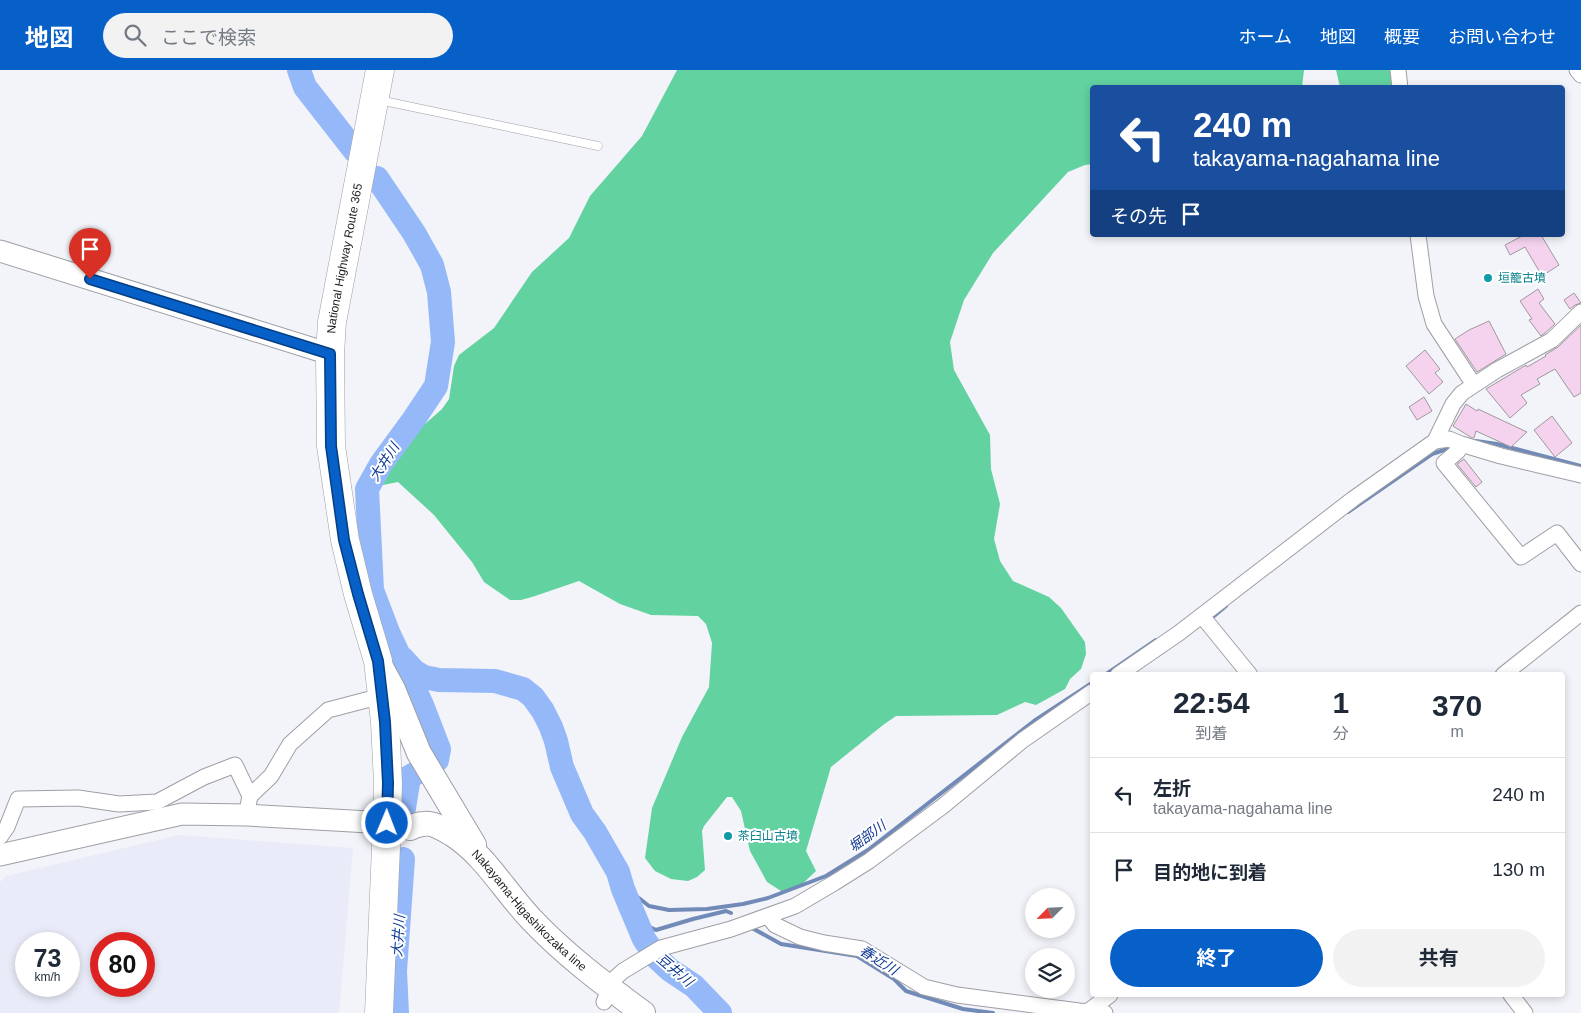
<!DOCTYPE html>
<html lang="ja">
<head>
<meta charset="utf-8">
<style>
  body { margin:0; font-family:Arial,"Noto Sans JP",sans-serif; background:#f2f2f3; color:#1f2937; height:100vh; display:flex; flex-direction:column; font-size:19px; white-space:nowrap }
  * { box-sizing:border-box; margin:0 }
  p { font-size:16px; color:#747a83 }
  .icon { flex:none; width:28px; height:28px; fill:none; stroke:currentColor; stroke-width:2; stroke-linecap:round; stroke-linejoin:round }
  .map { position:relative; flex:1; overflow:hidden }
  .sheet { position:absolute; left:1090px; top:602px; width:475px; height:325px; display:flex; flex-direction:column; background:#fff; border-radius:5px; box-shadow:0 2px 8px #0003 }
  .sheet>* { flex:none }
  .hud { position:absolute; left:1090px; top:15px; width:475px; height:152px; border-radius:5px; box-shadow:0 2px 8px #0003; background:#1a4fa0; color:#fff; overflow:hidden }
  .needle { width:32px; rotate:246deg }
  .tools { position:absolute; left:1025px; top:818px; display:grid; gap:10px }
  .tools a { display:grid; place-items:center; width:50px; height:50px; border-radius:50%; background:#fff; box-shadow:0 2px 8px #0003; font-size:25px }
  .speed { position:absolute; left:15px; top:862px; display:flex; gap:10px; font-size:25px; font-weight:700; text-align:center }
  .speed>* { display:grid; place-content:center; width:65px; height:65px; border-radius:50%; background:#fff; box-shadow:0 2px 8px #0003; line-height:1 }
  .speed small { font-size:12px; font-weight:400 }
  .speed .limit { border:8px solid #d22; background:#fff; color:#111 }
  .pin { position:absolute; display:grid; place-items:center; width:42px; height:42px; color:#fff; margin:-51px -21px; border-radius:50% 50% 50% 0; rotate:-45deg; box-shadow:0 0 5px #0007 }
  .pin .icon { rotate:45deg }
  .me { position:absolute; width:55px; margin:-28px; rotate:1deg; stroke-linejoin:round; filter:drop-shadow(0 0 4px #0008) }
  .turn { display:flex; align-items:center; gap:18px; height:105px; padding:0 20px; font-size:22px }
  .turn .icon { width:65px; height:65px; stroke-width:2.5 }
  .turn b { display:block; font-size:35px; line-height:42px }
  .then { display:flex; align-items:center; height:48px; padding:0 20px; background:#0003; gap:10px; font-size:19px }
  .eta { display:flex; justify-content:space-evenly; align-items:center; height:85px; text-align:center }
  .eta b { font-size:30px; font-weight:700; line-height:35px }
  .primary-button { display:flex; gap:10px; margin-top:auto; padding:10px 20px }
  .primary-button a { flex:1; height:58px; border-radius:30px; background:#075fc8; color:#fff; font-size:20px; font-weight:700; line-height:58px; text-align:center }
  .primary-button a+a { background:#f2f2f3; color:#1f2937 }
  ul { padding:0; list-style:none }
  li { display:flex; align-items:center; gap:15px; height:75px; padding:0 20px; border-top:1px solid #e0e1e3 }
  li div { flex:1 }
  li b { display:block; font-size:19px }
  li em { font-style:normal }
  header { display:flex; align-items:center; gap:30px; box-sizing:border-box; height:70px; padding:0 25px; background:#075fc8; color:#fff }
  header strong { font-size:24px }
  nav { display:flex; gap:28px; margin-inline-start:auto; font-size:18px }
  .search { width:350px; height:45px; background:#f2f2f3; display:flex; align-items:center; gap:12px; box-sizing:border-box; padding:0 18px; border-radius:28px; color:#747a83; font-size:19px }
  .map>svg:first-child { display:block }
  .built { fill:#e9ebf8; fill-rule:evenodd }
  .forest { fill:#62d2a0 }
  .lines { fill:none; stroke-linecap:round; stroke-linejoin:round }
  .stream { stroke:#718ab8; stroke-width:4 }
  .river { stroke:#95b8f9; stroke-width:24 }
  .building { fill:#f5d3ee; stroke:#9e999d }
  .lane-casing { stroke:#9e9fa5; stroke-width:9 }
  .street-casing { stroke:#9e9fa5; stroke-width:17 }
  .secondary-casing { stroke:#9e9fa5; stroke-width:23 }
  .primary-casing { stroke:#9e9fa5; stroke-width:26 }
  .highway-casing { stroke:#9e9fa5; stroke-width:29 }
  .lane { stroke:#fff; stroke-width:8 }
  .street { stroke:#fff; stroke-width:15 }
  .secondary { stroke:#fff; stroke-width:21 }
  .primary { stroke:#fff; stroke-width:24 }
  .highway { stroke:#fff; stroke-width:28 }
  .route-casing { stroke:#053e82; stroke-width:12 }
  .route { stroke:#075fc8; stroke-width:9 }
  .culture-dot { fill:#0f9aa8; stroke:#fff; stroke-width:2 }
  .labels { text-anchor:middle; stroke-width:4; stroke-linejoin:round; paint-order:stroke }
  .street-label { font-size:12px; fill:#1d1d1f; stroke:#fff }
  .culture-label { font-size:12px; fill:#0d838f; stroke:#fff; text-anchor:start }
  .water-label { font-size:14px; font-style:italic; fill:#0e3994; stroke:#fff }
</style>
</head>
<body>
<header>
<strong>地図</strong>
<div class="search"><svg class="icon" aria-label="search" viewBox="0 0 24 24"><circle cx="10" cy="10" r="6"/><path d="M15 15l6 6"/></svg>ここで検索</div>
<nav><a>ホーム</a><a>地図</a><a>概要</a><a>お問い合わせ</a></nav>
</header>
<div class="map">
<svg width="1581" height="943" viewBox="0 0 1581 943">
  <rect width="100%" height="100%" fill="#f3f4f9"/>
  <path class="built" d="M 179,765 L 353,778 L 339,943 L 0,943 L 0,812 L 6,806 ZM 26,874 L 69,874 L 69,916 L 26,916 ZM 101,874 L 144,874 L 144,916 L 101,916 Z"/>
  <path class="forest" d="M 677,0 L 1304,0 L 1302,17 L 1092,18 L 1092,94 L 1085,95 L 1068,102 L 993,183 L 964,230 L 950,272 L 954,300 L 990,365 L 991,399 L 1000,434 L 994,469 L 1000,491 L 1013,511 L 1049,527 L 1061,538 L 1085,572 L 1086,584 L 1081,599 L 1070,609 L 1065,619 L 1036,635 L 1025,632 L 997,645 L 896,646 L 883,655 L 831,697 L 806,781 L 816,801 L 797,819 L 781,821 L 767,812 L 750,781 L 741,741 L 732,727 L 727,727 L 704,756 L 702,761 L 705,800 L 697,807 L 688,811 L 671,809 L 655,801 L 645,788 L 652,738 L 682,667 L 709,617 L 712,573 L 706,554 L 698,546 L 651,545 L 620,534 L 579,511 L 532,527 L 521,530 L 510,530 L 484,512 L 472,492 L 434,445 L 398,412 L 383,415 L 374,411 L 369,401 L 373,390 L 382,379 L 425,354 L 442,339 L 449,329 L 454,296 L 459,285 L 494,258 L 532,202 L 569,168 L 590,126 L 642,66 Z
    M 1336,0 L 1390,0 L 1393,17 L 1340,17 Z"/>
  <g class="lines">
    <path class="stream" d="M 1476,371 L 1497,374 L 1581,396
      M 1348,442 L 1432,384 L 1450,378
      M 1214,546 L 1226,536
      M 1105,605 L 1156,570
      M 623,819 L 628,817 L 635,825 L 649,836 L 669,840 L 707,839 L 743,834 L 768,828 L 826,806 L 868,780 L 1034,651 L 1092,613
      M 637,851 L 656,860 L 693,849 L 726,841 L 731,843
      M 752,858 L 781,874 L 857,886 L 894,909 L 906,921 L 963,939 L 993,943"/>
    <path class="river" d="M 299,0 L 305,17 L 355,81
      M 377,108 L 414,163 L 432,195 L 439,222 L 443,272 L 436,316 L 414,349 L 381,394 L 367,419 L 372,520 L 388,562 L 422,635 L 439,679 L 437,690
      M 402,588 L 414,601 L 424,607 L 439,610 L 495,611 L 523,619 L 533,627 L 543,641 L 551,657 L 556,671 L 562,697 L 582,744 L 595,762 L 618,802 L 623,819 L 644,869 L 657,888 L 670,900 L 694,916 L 720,943
      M 404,738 L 409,707 L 420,701
      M 397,943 L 395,901 L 403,789"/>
  </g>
  <path class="building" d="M 1524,165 L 1541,165 L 1559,195 L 1542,206 L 1525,177 L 1510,185 L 1505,175 Z
    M 1538,219 L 1544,229 L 1539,233 L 1555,254 L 1546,262 L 1541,266 L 1529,250 L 1532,249 L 1520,231 Z
    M 1574,223 L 1581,233 L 1575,235 L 1570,239 L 1564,230 Z
    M 1489,251 L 1506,284 L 1477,302 L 1455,269 L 1469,260 Z
    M 1581,255 L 1581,323 L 1574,327 L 1555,299 L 1537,309 L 1540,314 L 1521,325 L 1527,333 L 1510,348 L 1486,319 L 1526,295 L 1527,297 L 1546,286 L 1545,285 L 1558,277 Z
    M 1425,280 L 1440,299 L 1435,303 L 1443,312 L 1429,324 L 1406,296 Z
    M 1424,327 L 1432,341 L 1417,350 L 1409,337 Z
    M 1466,334 L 1477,341 L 1478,339 L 1527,362 L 1511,377 L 1476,361 L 1474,368 L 1472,368 L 1453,356 Z
    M 1552,346 L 1572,373 L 1555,387 L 1534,360 Z
    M 1464,389 L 1482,412 L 1476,417 L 1457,394 Z"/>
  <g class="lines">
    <defs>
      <path id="lane" d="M 379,30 L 598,76"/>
      <path id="street" d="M 1398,0 L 1400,18
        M 1577,0 L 1581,5
        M 1418,165 L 1426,226 L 1434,254 L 1474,315
        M 1435,371 L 1453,334 L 1462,323 L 1497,300 L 1552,270 L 1581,242
        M 1461,374 L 1458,381 L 1444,393 L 1521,487 L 1557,463 L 1581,494
        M 1202,546 L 1250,605
        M 1118,605 L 1179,563 L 1353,429 L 1435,371 L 1449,369 L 1461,374 L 1501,386 L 1581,405
        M 1503,605 L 1581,543
        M 248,736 L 250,726 L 271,706 L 290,674 L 328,640 L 370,629 L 382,627
        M 0,767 L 7,757 L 18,729 L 78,728 L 119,734 L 157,732 L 204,707 L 235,695 L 250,726
        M 768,846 L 775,855 L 800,867 L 824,873 L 862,879 L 924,917 L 957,925 L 1079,941 L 1105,943
        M 1511,925 L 1525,943
        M 604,932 L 613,910 L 623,901 L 661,878 L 731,859 L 795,836 L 834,813 L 869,791 L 943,736 L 1023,670 L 1092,622
        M 1087,942 L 1110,925"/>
      <path id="secondary" d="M 0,181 L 330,284
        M 0,785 L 182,744 L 247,745 L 387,753"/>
      <g id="primary">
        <path d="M 381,597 L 393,619 L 419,683 L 474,775"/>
        <path id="s1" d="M 410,758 C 414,756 419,754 424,754 C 432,752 445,760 452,764 C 485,785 505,822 532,850 C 565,885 604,914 643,943"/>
      </g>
      <g id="highway">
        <path id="s2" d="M 379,943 L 387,753 L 388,713 L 385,652 L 378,591 L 358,524 L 345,470 L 331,376 L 330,284 L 332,252 L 380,0"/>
      </g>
    </defs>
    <use href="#lane" class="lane-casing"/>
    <use href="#street" class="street-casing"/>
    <use href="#secondary" class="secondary-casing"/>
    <use href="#primary" class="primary-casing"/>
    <use href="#highway" class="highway-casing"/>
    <use href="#lane" class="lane"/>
    <use href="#street" class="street"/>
    <use href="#secondary" class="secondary"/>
    <use href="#primary" class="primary"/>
    <use href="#highway" class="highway"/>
  </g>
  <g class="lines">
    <defs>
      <path id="route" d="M 90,209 L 330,284 L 331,376 L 344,470 L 358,524 L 378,591 L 385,652 L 388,713 L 387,753"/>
    </defs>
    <use href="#route" class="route-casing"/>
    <use href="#route" class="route"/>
  </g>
  <g class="culture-dot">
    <circle cx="1488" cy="208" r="5"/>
    <circle cx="728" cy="766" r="5"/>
  </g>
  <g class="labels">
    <g class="street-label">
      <text dy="4" stroke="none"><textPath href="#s2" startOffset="762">National Highway Route 365</textPath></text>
      <text dy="4" stroke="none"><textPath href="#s1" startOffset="154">Nakayama-Higashikozaka line</textPath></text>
    </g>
    <g class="culture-label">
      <text x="1498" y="212">垣籠古墳</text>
      <text x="738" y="770">茶臼山古墳</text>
    </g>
    <g class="water-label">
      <text transform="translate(384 392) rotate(-57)" y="5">大井川</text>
      <text transform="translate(867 766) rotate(-36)" y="5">堀部川</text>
      <text transform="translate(398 866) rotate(-86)" y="5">大井川</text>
      <text transform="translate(879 890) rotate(32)" y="5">春近川</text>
      <text transform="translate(675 900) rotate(40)" y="5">豆井川</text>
    </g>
  </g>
</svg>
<div class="tools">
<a><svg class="needle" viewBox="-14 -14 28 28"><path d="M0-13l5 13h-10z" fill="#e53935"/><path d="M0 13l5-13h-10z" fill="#747a83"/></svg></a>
<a><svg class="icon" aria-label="layers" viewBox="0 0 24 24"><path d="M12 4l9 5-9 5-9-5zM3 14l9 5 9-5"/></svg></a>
</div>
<div class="speed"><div>73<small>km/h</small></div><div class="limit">80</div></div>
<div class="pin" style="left:90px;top:209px;background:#d93025"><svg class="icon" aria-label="arrive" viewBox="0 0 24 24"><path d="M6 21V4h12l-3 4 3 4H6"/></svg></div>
<svg class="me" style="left:387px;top:753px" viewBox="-20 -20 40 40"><circle r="17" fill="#075fc8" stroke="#fff" stroke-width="3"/><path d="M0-11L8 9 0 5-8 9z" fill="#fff"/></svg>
<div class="hud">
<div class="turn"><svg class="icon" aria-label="left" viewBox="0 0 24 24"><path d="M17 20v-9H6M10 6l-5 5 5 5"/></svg><div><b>240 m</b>takayama-nagahama line</div></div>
<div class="then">その先<svg class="icon" aria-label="arrive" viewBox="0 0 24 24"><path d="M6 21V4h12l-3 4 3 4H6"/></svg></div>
</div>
<section class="sheet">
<div class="eta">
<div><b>22:54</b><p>到着</p></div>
<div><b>1</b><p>分</p></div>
<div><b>370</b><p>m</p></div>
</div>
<ul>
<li><svg class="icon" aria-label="left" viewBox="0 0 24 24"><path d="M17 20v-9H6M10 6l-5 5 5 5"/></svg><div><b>左折</b><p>takayama-nagahama line</p></div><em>240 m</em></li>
<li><svg class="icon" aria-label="arrive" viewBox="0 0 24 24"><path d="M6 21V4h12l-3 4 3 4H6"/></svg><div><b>目的地に到着</b></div><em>130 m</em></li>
</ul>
<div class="primary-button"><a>終了</a><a>共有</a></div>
</section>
</div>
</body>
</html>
